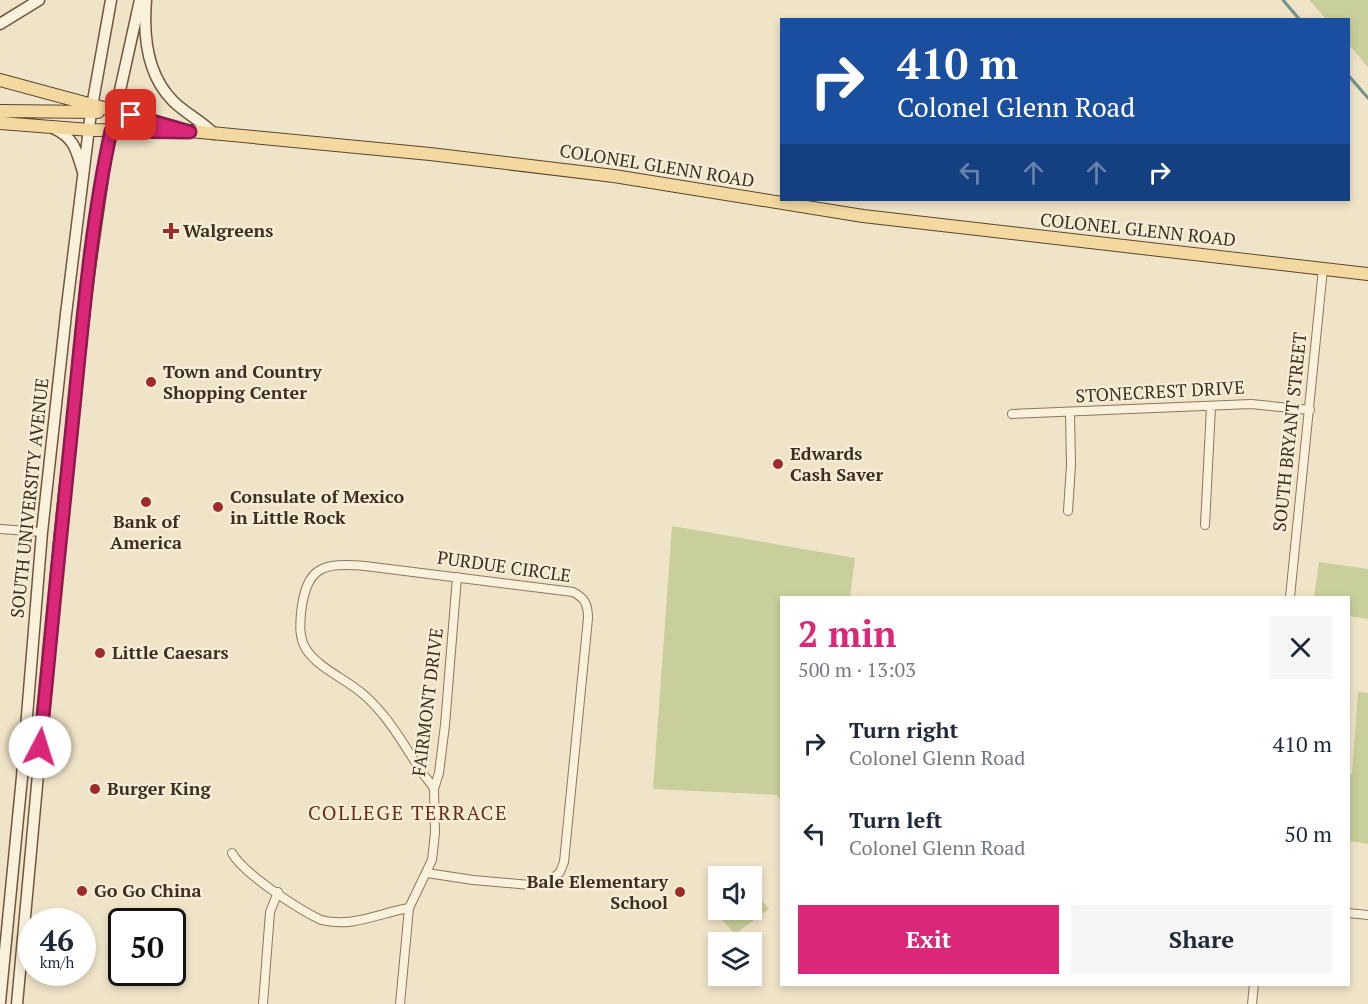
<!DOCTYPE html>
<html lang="en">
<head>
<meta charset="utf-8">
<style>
  body { margin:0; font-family:"PT Serif",serif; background:#f6f6f7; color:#1f2937; height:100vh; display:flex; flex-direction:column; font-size:22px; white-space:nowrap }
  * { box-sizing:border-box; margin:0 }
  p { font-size:20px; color:#747a83 }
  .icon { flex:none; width:33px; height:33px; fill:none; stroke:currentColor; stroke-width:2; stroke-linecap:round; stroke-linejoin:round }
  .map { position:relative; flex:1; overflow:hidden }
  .panel { position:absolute; left:780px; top:596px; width:570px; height:390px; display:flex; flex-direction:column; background:#fff; border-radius:0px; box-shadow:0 3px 9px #0003 }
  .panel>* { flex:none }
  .banner { position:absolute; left:780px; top:18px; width:570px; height:183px; border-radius:0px; box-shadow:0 3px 9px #0003; background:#1a4fa0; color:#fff; overflow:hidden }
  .controls { position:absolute; left:708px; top:866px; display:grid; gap:12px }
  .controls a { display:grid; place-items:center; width:54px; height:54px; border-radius:0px; background:#fff; box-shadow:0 3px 9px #0003; font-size:30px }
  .speed { position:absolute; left:18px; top:908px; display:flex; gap:12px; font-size:30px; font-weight:700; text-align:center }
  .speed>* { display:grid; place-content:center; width:78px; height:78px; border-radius:50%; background:#fff; box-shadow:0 3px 9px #0003; line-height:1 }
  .speed small { font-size:15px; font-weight:400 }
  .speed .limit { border:3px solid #111; border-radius:9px; background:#fff; color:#111 }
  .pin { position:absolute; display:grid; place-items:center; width:51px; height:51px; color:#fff; margin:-26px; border-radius:12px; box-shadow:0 3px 9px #0006 }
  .me { position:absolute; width:66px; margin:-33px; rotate:5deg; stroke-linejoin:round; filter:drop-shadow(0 0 4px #0008) }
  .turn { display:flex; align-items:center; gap:21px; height:126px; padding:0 18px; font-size:27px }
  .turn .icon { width:78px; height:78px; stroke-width:2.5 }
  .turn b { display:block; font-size:42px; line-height:51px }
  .lanes { display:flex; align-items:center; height:57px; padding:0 18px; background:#0003; justify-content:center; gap:30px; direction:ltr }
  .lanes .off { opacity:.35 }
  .round { display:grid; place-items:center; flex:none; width:63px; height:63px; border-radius:0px; background:#f6f6f7 }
  .overview { display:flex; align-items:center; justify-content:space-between; height:102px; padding:0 18px }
  h1 { font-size:36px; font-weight:800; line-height:45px; color:#db2777 }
  .cta { display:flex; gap:12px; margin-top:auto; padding:12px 18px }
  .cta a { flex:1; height:69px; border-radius:0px; background:#db2777; color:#fff; font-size:24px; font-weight:800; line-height:69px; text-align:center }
  .cta a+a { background:#f6f6f7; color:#1f2937 }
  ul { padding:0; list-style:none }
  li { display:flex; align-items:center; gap:18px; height:90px; padding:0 18px }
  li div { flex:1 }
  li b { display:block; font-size:22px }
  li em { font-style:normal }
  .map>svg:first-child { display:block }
  .green { fill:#c9cf9b }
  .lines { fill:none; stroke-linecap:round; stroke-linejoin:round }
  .stream { stroke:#6f938a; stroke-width:3 }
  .street-casing { stroke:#8d765c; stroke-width:10 }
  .secondary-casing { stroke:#6f573f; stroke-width:13 }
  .primary-casing { stroke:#5b4430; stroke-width:14 }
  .street { stroke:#faf1dc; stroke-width:8 }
  .secondary { stroke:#faf1dc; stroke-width:10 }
  .primary { stroke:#f3d9a0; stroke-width:12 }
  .route-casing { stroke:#8e194d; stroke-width:15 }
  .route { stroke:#db2777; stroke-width:10 }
  .poi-dot { fill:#9e2a2b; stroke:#f7eed8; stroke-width:2 }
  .labels { text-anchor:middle; stroke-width:4.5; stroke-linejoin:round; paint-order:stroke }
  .street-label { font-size:18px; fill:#3d2e20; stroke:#f7eed8 }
  .poi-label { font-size:18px; font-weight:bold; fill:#3d2e20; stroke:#f7eed8; text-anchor:start }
  .neighbourhood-label { font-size:20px; letter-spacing:1.5px; fill:#6b2e1e; stroke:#f7eed8 }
</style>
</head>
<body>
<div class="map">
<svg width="1368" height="1004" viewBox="0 0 1368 1004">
  <rect width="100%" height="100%" fill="#f0e4c8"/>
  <path class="green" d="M 1309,0 L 1368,0 L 1368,67 L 1349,45 L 1348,20 L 1326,19 Z
    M 672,526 L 855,558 L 850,597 L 782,597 L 781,801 L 777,795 L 653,789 Z
    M 1319,562 L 1368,569 L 1368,619 L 1349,616 L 1348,597 L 1314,597 Z
    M 1358,692 L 1368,693 L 1368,844 L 1349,841 L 1349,774 L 1352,774 Z
    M 753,890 L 769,909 L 735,934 L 717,915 L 726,909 L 752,909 Z"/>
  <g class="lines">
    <path class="stream" d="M 1283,0 L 1300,20
      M 1348,75 L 1368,98"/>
    <defs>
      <path id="street" d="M 1012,414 L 1251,404 L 1310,410
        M 1068,511 L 1071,465 L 1070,413
        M 1205,525 L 1211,407
        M 0,529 L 42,532
        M 1290,597 L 1323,269
        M 232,853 C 244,874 298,909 321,920 C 352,928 379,913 409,908
        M 427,873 L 473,880 L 530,885 L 549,882 L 560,872 L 564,862 L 588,618 C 588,605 585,598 573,592 L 365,566 C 322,562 306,567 301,613 C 300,625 299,638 306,649 C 318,668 346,679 363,694 C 388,715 405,747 423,774 C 427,779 431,783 434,789
        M 1348,913 L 1368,915
        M 263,1004 L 270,912 L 278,892
        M 400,1004 L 409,908 L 432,860 L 435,833 L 434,789 L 439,773 L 445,725 L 457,577
        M 1252,1004 L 1254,984"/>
      <path id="secondary" d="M 146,0 C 143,36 147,75 173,101 C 186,114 202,121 214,134
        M 0,24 L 39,0
        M 53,128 C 75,138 76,150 83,172
        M 0,1002 L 22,777 L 42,532 L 66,314 L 91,112 L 111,0
        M 17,1004 L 60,534 L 87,287 L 107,149 L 140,0"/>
      <path id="primary" d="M 0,80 L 174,127
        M 0,111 L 98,112
        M 0,123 L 90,130 L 190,131 L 430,154 L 614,176 L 863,216 L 1368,274"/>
    </defs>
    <use href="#street" class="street-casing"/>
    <use href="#secondary" class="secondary-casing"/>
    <use href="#primary" class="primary-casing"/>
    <use href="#street" class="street"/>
    <use href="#secondary" class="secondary"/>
    <use href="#primary" class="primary"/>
  </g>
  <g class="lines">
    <defs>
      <path id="route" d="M 40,747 C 51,630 63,514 75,397 C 84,308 92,218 111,131 L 190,132 L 131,115"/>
    </defs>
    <use href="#route" class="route-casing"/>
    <use href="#route" class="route"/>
  </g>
  <g class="poi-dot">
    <path d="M168 222h6v6h6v6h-6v6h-6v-6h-6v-6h6z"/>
    <circle cx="151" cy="382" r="6"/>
    <circle cx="778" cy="464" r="6"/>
    <circle cx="146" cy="502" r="6"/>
    <circle cx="218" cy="507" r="6"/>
    <circle cx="100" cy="653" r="6"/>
    <circle cx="95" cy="789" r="6"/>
    <circle cx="82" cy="891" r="6"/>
    <circle cx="680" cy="892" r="6"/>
  </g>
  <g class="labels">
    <g class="street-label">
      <text transform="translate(657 166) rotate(9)" y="6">COLONEL GLENN ROAD</text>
      <text transform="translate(1138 230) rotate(6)" y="6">COLONEL GLENN ROAD</text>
      <text transform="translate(1160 392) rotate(-3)" y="6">STONECREST DRIVE</text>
      <text transform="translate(1290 432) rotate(-84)" y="6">SOUTH BRYANT STREET</text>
      <text transform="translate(30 498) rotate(-84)" y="6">SOUTH UNIVERSITY AVENUE</text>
      <text transform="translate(504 567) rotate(8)" y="6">PURDUE CIRCLE</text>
      <text transform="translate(428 702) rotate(-83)" y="6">FAIRMONT DRIVE</text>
    </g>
    <g class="poi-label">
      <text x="183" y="237">Walgreens</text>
      <text x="163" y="378">Town and Country<tspan x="163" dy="21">Shopping Center</tspan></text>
      <text x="790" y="460">Edwards<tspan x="790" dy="21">Cash Saver</tspan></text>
      <text x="230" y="503">Consulate of Mexico<tspan x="230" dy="21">in Little Rock</tspan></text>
      <text x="146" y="528" text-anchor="middle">Bank of<tspan x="146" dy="21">America</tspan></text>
      <text x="112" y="659">Little Caesars</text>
      <text x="107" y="795">Burger King</text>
      <text x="668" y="888" text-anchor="end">Bale Elementary<tspan x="668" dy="21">School</tspan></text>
      <text x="94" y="897">Go Go China</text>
    </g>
    <g class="neighbourhood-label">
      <text x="408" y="820">COLLEGE TERRACE</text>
    </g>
  </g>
</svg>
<div class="controls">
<a><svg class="icon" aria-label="sound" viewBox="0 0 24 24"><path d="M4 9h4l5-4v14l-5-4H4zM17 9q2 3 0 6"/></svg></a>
<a><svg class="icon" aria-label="layers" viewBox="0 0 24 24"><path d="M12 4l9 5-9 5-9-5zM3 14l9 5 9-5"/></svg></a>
</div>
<div class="speed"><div>46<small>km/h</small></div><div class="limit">50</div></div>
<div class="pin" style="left:131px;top:115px;background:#d93025"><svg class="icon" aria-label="arrive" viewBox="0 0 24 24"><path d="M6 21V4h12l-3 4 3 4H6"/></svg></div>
<svg class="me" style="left:40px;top:747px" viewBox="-20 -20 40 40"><circle r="19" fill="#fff"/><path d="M0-13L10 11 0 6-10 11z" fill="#db2777"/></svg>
<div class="banner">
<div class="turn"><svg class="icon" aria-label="right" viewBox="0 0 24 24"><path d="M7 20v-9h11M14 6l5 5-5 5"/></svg><div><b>410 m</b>Colonel Glenn Road</div></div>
<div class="lanes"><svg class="icon off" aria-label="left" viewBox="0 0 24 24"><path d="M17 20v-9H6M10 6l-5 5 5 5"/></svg><svg class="icon off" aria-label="ahead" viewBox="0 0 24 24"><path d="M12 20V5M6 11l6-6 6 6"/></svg><svg class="icon off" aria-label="ahead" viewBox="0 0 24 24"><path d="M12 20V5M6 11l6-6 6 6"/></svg><svg class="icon" aria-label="right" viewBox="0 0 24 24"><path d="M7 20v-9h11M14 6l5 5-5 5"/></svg></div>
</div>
<section class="panel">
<div class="overview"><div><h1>2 min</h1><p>500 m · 13:03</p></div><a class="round"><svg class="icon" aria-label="close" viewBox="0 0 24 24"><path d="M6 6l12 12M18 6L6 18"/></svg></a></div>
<ul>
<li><svg class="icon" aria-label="right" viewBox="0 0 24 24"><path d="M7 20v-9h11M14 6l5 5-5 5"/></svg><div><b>Turn right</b><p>Colonel Glenn Road</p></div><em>410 m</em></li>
<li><svg class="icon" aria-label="left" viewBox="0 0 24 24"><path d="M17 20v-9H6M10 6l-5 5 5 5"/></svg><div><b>Turn left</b><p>Colonel Glenn Road</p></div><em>50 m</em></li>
</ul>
<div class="cta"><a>Exit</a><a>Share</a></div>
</section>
</div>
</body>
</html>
